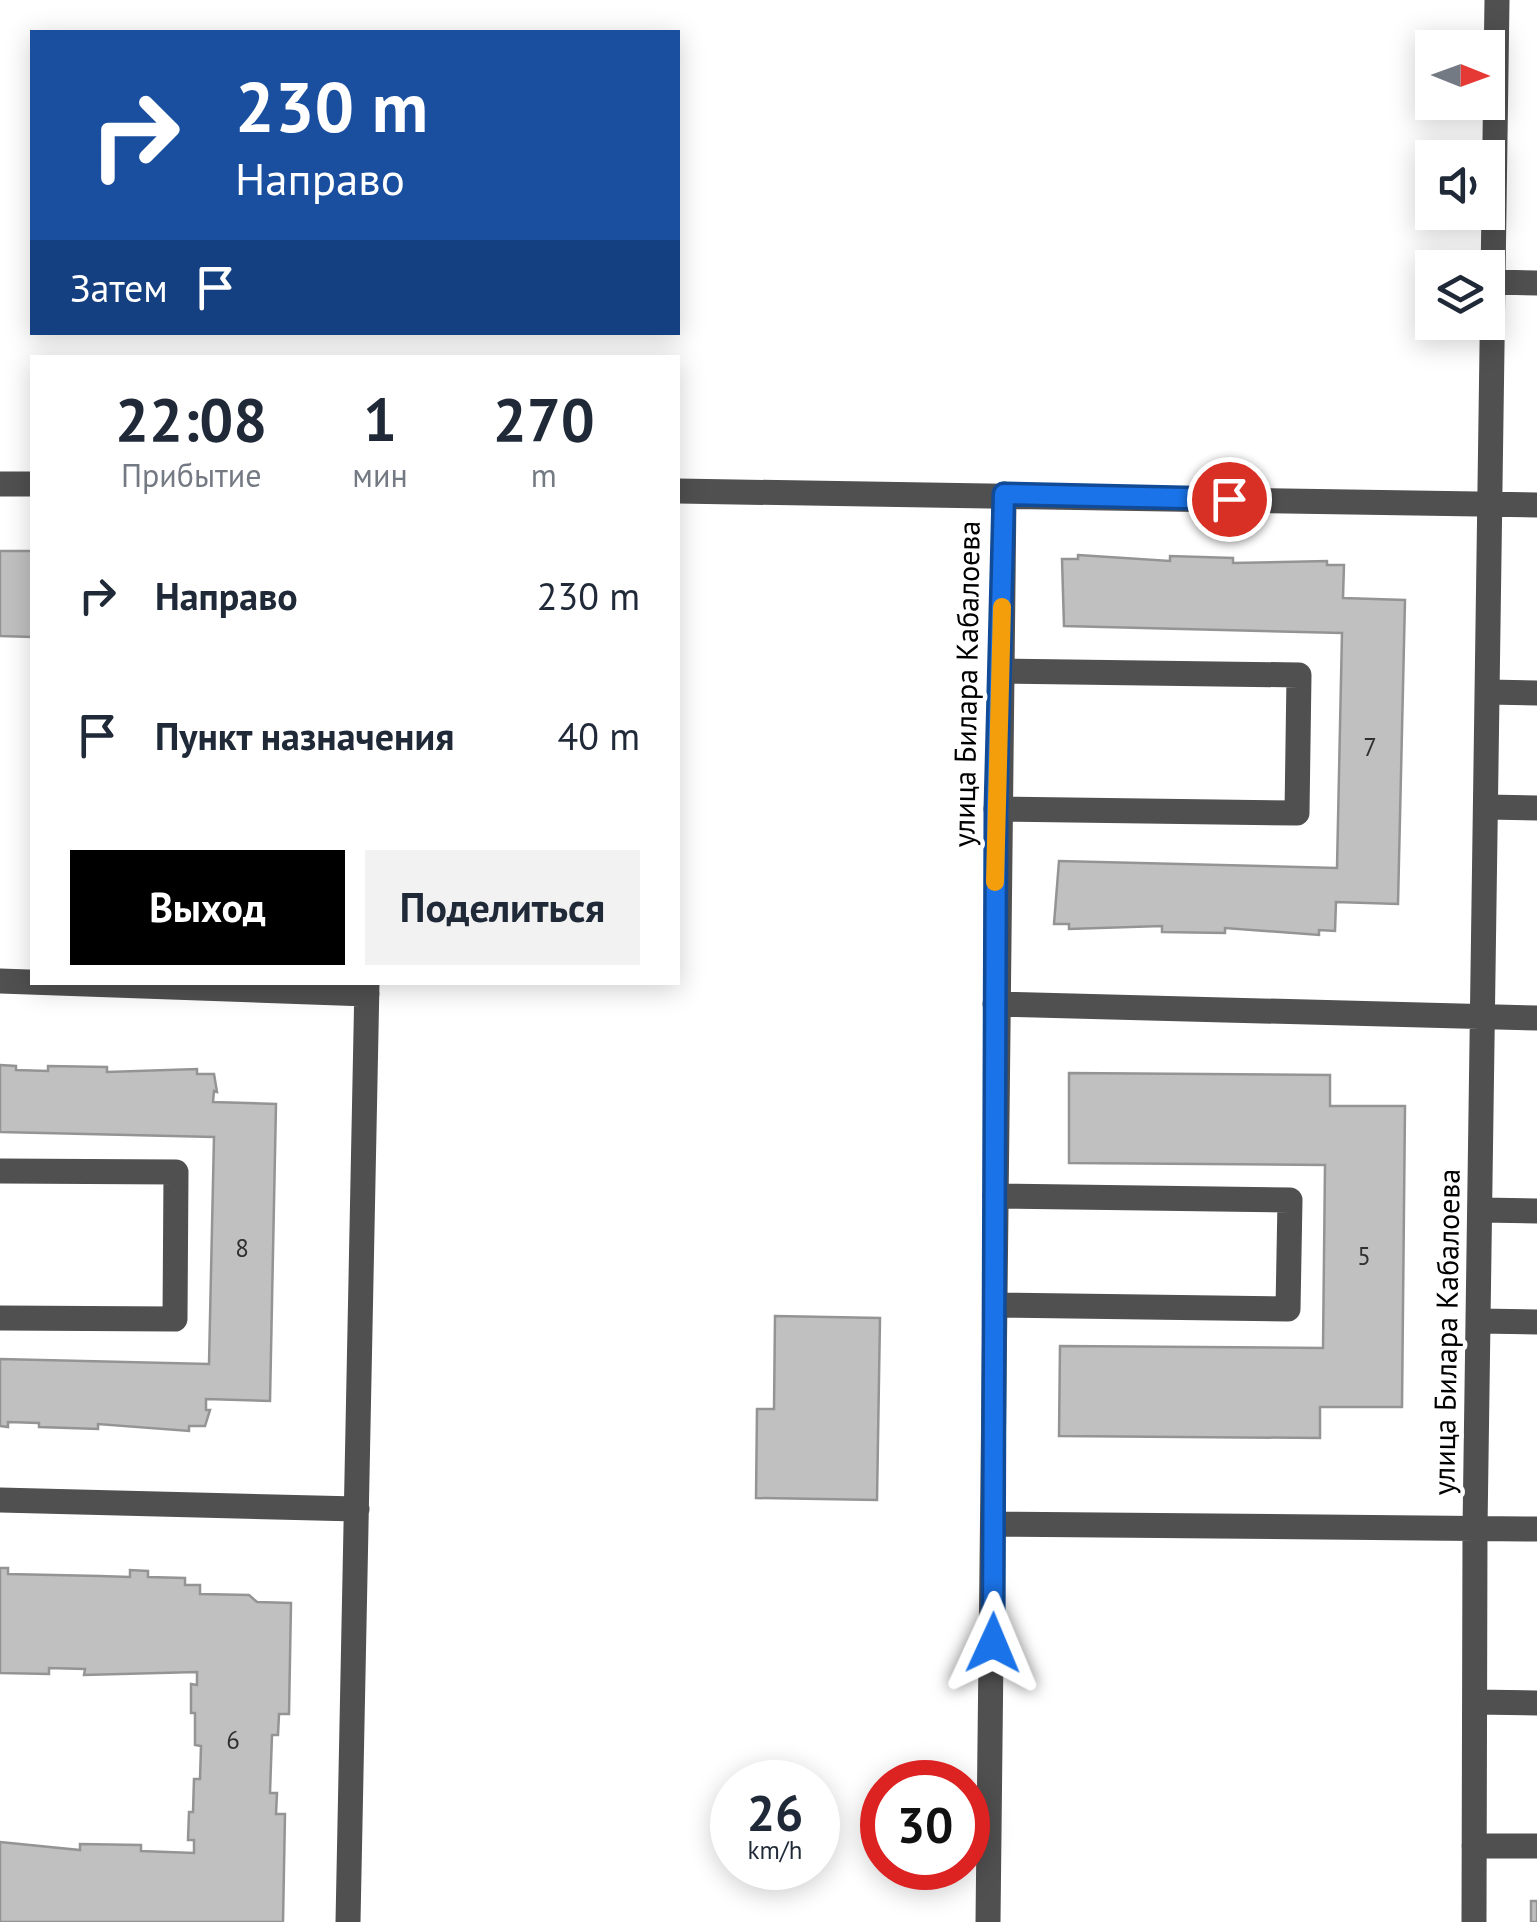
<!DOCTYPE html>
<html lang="ru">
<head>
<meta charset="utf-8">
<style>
  body { margin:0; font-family:"PT Sans",sans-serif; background:#f2f2f3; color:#1f2937; height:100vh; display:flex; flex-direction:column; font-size:38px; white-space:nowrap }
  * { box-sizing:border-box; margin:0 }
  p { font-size:32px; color:#747a83 }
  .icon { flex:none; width:55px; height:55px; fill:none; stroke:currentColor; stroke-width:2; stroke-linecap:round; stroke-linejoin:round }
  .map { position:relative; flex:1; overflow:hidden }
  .side { position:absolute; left:30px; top:355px; width:650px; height:630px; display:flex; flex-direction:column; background:#fff; border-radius:0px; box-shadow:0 5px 25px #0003 }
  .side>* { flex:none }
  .top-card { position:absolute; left:30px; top:30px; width:650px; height:305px; border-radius:0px; box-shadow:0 5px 25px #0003; background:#1a4fa0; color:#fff; overflow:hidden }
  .needle { width:65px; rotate:91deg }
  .fabs { position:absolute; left:1415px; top:30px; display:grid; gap:20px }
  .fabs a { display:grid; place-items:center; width:90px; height:90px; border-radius:0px; background:#fff; box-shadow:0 5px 25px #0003; font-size:50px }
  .speed { position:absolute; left:710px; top:1760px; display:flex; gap:20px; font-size:50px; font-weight:700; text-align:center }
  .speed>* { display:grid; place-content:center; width:130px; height:130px; border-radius:50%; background:#fff; box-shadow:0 5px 25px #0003; line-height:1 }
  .speed small { font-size:25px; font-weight:400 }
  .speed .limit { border:15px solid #d22; background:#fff; color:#111 }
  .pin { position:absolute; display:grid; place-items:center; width:85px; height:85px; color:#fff; margin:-42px; border:5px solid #fff; border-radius:50%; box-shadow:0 2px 10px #0007 }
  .me { position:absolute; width:110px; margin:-55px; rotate:1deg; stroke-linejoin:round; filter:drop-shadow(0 0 8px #0008) }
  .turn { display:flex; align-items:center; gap:35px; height:210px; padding:0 40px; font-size:45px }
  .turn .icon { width:130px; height:130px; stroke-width:2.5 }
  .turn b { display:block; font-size:70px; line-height:85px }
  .then { display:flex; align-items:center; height:95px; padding:0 40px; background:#0003; gap:20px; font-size:38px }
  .eta { display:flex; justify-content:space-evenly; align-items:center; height:170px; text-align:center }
  .eta b { font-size:60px; font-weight:600; line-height:70px }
  .primary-button { display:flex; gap:20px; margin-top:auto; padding:20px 40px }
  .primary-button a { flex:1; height:115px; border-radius:0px; background:#000; color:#fff; font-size:40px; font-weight:600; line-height:115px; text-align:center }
  .primary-button a+a { background:#f2f2f3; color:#1f2937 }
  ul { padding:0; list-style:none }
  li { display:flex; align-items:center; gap:30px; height:140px; padding:0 40px }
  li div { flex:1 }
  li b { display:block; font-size:38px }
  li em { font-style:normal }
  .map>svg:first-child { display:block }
  .building { fill:#c0c0c0; stroke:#949494; stroke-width:2.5 }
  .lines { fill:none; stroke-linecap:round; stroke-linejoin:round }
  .minor { stroke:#505050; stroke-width:25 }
  .route-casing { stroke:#114b97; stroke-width:25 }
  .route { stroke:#1a73e8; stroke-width:18 }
  .slow { stroke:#f59e0b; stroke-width:18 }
  .labels { text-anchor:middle; stroke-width:9; stroke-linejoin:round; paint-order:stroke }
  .number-label { font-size:25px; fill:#303030 }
  .street-label { font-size:30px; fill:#000; stroke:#fff }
</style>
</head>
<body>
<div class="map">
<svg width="1537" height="1922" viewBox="0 0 1537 1922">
  <rect width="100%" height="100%" fill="#fff"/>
  <path class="building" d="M 0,551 L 32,551 L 32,637 L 0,636 Z
    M 1078,555 L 1170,561 L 1170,556 L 1233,558 L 1233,563 L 1327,561 L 1327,565 L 1344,565 L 1343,598 L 1405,600 L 1398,904 L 1336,902 L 1335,931 L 1319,930 L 1319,935 L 1225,928 L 1225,933 L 1162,932 L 1162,926 L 1069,929 L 1069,924 L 1054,924 L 1059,861 L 1337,868 L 1342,633 L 1064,626 L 1062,559 L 1078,559 Z
    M 0,1065 L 16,1066 L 16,1070 L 48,1071 L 48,1066 L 107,1067 L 107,1072 L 197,1069 L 197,1074 L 214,1074 L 217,1092 L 214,1091 L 213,1102 L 276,1104 L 270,1401 L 206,1399 L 206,1410 L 210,1410 L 205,1426 L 189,1426 L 189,1431 L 98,1424 L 98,1429 L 39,1427 L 39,1423 L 8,1422 L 8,1427 L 0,1426 L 0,1359 L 209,1364 L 214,1137 L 0,1132 Z
    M 1069,1073 L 1330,1075 L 1330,1106 L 1405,1106 L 1402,1407 L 1320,1407 L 1320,1438 L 1059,1436 L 1060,1346 L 1323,1348 L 1325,1165 L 1069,1163 Z
    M 775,1316 L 880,1318 L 877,1500 L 756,1498 L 757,1409 L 774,1409 Z
    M 0,1568 L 8,1568 L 8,1574 L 100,1576 L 130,1577 L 130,1570 L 148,1571 L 148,1577 L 185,1578 L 185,1585 L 200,1585 L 200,1594 L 249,1595 L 257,1602 L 291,1603 L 289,1714 L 279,1714 L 278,1735 L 272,1735 L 270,1793 L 277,1793 L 276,1814 L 285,1814 L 283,1922 L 0,1922 L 0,1842 L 80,1850 L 80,1844 L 141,1845 L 141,1851 L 194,1853 L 194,1840 L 188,1840 L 189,1812 L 193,1812 L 194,1779 L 200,1779 L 201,1746 L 195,1745 L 195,1713 L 191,1713 L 191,1684 L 197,1685 L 197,1672 L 84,1675 L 85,1669 L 49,1668 L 49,1674 L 0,1673 Z
    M 1531,1901 L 1537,1901 L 1537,1922 L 1531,1922 Z"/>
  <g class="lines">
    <path class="minor" d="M 1493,282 L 1537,283
      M 0,484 L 32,484
      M 678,491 L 1537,505
      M 1488,692 L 1537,693
      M 1487,807 L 1537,808
      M 996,809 L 1297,813 L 1299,675 L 1000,671
      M 0,981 L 367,994
      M 995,1004 L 1537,1018
      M 0,1171 L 176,1172 L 175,1319 L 0,1318
      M 995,1196 L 1290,1200 L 1288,1309 L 996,1305
      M 1482,1210 L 1537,1211
      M 1480,1321 L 1537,1322
      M 0,1500 L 357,1509
      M 996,1524 L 1537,1529
      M 1475,1702 L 1537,1703
      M 1474,1846 L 1537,1846
      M 348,1922 L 367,982
      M 988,1922 C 997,1446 995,970 1004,494
      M 1474,1922 L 1475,1529 L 1497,0"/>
  </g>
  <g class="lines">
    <defs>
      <path id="route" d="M 993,1643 L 996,809 L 1004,494 L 1229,499"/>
    </defs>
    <use href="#route" class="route-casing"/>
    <use href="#route" class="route"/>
    <path class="slow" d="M 995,882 L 1002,607"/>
  </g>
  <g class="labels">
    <g class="number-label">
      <text x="1370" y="756">7</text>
      <text x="242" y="1257">8</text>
      <text x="1364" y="1265">5</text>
      <text x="233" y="1749">6</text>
    </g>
    <g class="street-label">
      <text transform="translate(967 684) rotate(-89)" y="10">улица Билара Кабалоева</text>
      <text transform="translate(1447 1332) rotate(-89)" y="10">улица Билара Кабалоева</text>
    </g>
  </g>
</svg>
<div class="fabs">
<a><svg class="needle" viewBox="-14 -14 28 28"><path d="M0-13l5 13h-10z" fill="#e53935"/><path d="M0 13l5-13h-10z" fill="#747a83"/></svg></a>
<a><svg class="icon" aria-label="sound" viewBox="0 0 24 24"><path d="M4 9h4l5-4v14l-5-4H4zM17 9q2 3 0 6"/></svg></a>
<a><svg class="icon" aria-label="layers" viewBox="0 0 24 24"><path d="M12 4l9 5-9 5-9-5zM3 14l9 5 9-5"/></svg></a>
</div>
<div class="speed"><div>26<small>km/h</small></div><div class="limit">30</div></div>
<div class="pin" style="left:1229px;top:499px;background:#d93025"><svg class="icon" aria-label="arrive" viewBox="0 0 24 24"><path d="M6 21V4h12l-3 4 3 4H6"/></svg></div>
<svg class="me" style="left:993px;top:1643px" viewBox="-20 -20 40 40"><path d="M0-17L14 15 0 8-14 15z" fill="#1a73e8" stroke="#fff" stroke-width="4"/></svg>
<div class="top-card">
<div class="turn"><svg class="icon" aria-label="right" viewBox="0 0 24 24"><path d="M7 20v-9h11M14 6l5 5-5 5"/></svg><div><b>230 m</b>Направо</div></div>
<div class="then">Затем<svg class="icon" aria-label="arrive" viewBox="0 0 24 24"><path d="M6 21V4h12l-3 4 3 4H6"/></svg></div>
</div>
<section class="side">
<div class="eta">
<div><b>22:08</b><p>Прибытие</p></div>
<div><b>1</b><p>мин</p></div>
<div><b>270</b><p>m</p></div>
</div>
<ul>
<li><svg class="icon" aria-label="right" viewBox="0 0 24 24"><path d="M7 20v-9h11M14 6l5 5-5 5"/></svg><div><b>Направо</b></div><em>230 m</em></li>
<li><svg class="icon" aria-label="arrive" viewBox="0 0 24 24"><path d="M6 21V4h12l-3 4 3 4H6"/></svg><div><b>Пункт назначения</b></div><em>40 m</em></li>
</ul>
<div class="primary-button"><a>Выход</a><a>Поделиться</a></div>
</section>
</div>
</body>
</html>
